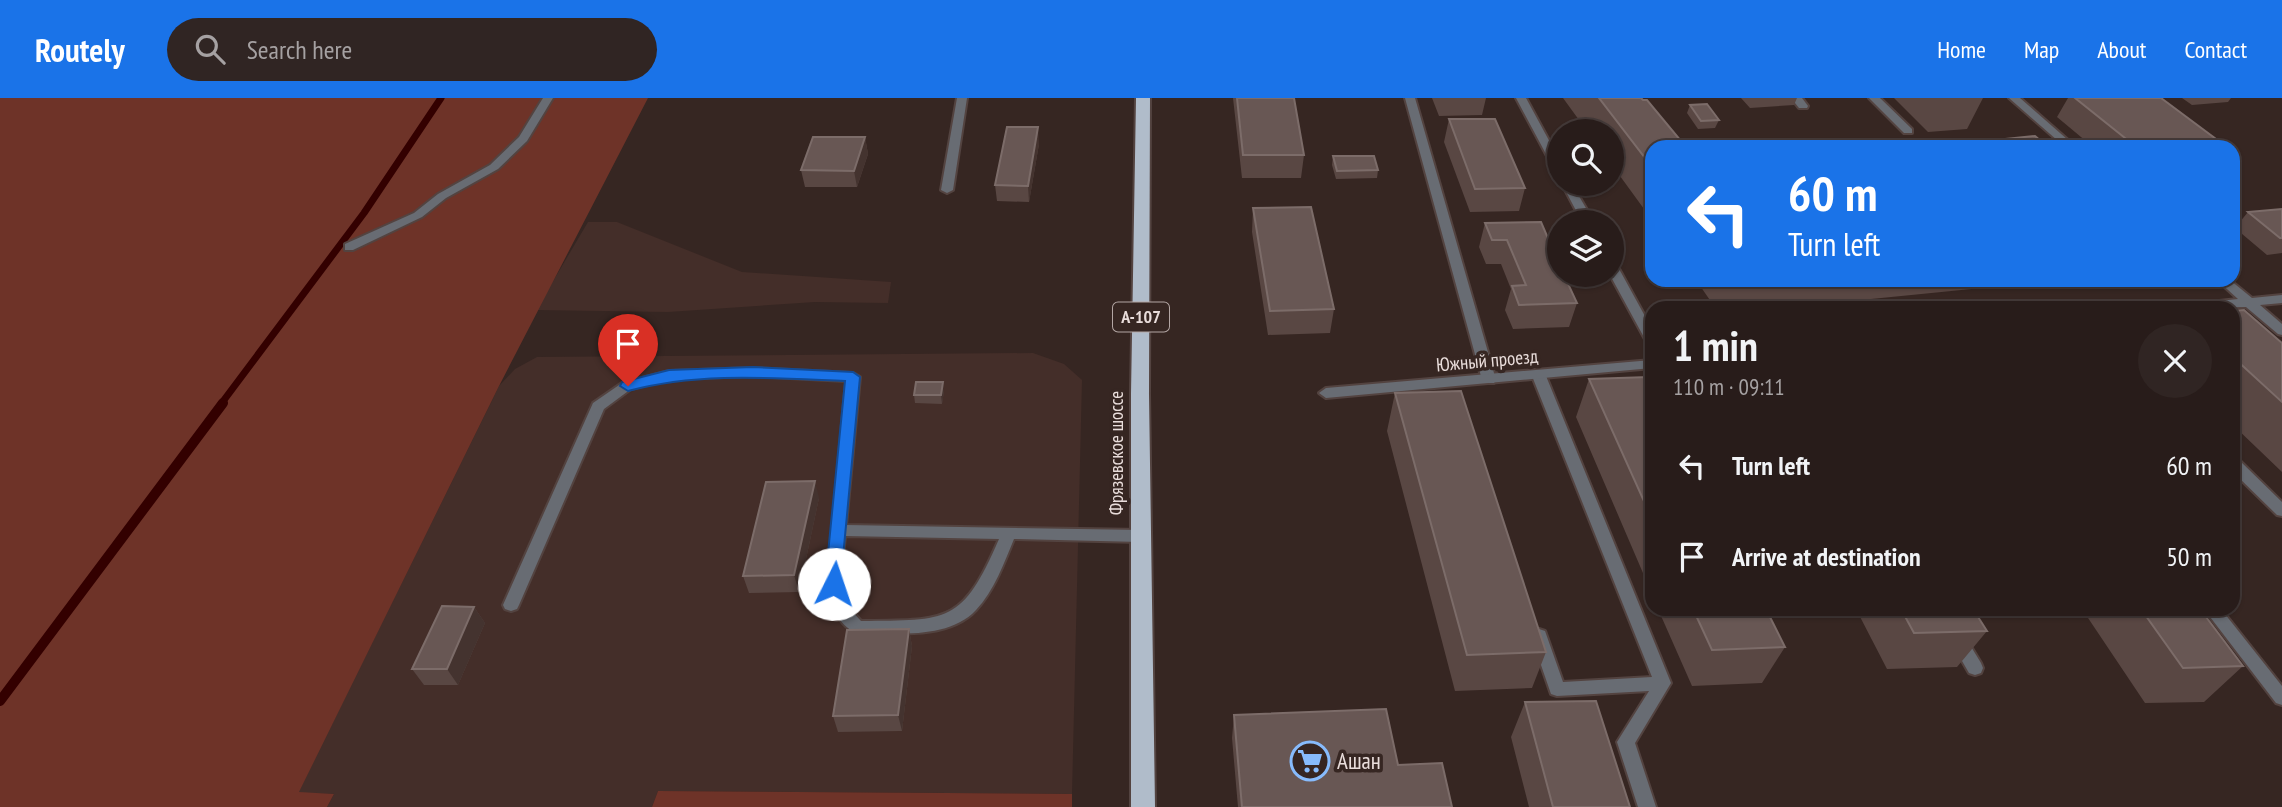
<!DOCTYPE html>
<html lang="en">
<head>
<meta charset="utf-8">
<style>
  body { margin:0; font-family:"PT Sans Narrow",sans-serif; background:#302523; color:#f1f3f6; height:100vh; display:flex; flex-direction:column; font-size:26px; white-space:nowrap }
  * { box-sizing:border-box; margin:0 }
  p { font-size:23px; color:#a5a1a2 }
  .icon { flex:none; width:38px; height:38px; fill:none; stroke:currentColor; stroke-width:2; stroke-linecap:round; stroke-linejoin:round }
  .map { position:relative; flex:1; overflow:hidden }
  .panel { position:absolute; left:1645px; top:203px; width:595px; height:315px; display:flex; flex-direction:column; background:#281c1a; border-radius:21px; box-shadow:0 2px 5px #0004,0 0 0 2px #443a39 }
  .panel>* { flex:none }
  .top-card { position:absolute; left:1645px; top:42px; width:595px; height:147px; border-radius:21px; box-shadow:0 2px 5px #0004,0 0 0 2px #443a39; background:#1a73e8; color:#fff; overflow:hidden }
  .buttons { position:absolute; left:1547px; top:21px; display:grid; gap:14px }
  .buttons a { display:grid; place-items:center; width:77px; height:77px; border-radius:50%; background:#281c1a; box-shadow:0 2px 5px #0004,0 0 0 2px #443a39; font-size:35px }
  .pin { position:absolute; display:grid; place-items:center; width:60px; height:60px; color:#fff; margin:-72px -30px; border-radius:50% 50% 50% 0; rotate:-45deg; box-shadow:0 0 7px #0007 }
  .pin .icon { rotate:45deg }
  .me { position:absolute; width:77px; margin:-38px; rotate:4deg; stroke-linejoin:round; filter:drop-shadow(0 0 5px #0008) }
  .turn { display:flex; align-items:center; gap:24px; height:147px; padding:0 28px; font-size:32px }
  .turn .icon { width:91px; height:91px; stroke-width:2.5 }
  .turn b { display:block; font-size:49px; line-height:60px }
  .round { display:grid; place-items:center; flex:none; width:74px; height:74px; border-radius:37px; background:#302523 }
  .head { display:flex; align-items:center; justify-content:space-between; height:119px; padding:0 28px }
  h1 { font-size:42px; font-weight:700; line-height:52px }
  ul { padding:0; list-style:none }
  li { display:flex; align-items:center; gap:21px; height:91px; padding:0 28px }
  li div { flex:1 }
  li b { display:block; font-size:26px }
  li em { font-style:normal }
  header { display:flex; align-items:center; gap:42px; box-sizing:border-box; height:98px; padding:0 35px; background:#1a73e8; color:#fff }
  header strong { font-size:33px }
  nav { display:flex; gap:38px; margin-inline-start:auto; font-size:24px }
  .search { width:490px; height:63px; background:#302523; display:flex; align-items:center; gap:18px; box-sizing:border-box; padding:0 24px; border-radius:38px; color:#a5a1a2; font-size:26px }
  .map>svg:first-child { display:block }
  .built { fill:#442e29 }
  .green { fill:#6e3328 }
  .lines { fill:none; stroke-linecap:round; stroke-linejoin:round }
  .stream-far1 { stroke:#300; stroke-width:7 }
  .stream { stroke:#300; stroke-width:10 }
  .service-casing { stroke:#534340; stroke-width:4 }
  .minor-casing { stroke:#534340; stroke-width:4 }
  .trunk-casing { stroke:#534340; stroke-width:4 }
  .service { fill:#686c73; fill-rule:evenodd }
  .minor { fill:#686c73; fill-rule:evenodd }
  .trunk { fill:#b0bcca; fill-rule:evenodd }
  .wall { fill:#594743 }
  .shaded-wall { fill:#44332f }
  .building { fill:#685754; stroke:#7c6c69; stroke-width:2 }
  .route { fill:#1a73e8; stroke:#114b97; stroke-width:2 }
  .labels { text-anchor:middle; stroke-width:7; stroke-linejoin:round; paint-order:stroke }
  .shield { fill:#362622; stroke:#b3a6a4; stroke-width:2 }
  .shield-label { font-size:18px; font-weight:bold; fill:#e9dddb }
  .street-label { font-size:19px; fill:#e9dddb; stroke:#362622 }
  .near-poi-label { font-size:23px; fill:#e9dddb; stroke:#362622; text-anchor:start }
</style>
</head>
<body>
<header>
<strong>Routely</strong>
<div class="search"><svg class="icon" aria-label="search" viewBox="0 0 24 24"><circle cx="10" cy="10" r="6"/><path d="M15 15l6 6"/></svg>Search here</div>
<nav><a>Home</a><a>Map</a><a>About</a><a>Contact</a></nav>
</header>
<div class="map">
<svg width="2282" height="709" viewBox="0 0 2282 709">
  <rect width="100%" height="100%" fill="#362622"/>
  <path class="built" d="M 588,124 L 617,124 L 742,174 L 891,184 L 888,205 L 815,204 L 668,214 L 536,212 Z
    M 1033,255 L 1064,266 L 1082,282 L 1072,696 L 658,693 L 652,709 L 327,709 L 334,696 L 298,695 L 499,288 L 515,271 L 537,259 Z"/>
  <path class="green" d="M 0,0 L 648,0 L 499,288 L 299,694 L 334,696 L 327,709 L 0,709 Z
    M 658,693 L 1072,696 L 1072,709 L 652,709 Z"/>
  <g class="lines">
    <path class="stream-far1" d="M 221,306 L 364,115 L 441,0"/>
    <path class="stream" d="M 0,603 L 223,305"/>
    <defs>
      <path id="service" d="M 543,0 L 553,0 L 527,43 L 498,71 L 446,100 L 422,119 L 353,152 L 345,152 L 345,146 L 414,115 L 438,96 L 490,67 L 519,39 Z
        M 957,0 L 967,0 L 953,92 L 947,95 L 941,92 Z
        M 1405,0 L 1415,0 L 1496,282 L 1494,285 L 1484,285 L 1482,282 Z
        M 1791,0 L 1802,0 L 1808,8 L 1807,10 L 1799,10 Z
        M 1869,0 L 1880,0 L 1912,31 L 1912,35 L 1904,35 Z
        M 753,270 L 853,275 L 860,279 L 846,427 L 1141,432 L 1146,434 L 1148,438 L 1146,442 L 1141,444 L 1014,441 C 1004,465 994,493 976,512 C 948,542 894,535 857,535 C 837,528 830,503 827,485 L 846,283 L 753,278 L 669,281 L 631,291 L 604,311 L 519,507 L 517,511 L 511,513 L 505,511 L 503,507 L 593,305 L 622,285 L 669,273 ZM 845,438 L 999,441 C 962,526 949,522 861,523 C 837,499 842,468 845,438 Z
        M 1539,274 L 1546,278 L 1671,585 L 1635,645 L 1656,709 L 1638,709 L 1617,644 L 1649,593 L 1557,598 L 1551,596 L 1531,538 L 1533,533 L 1539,531 L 1545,533 L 1563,584 L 1652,579 L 1532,278 Z
        M 2233,360 L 2238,361 L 2282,404 L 2282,418 L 2277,417 L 2233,374 Z
        M 1932,511 L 1948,511 L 1981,565 L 1983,570 L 1981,575 L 1975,577 L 1969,575 Z
        M 2204,511 L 2221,511 L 2282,588 L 2282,607 L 2276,605 Z"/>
      <path id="minor" d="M 1516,0 L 1526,0 L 1559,61 L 1559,74 L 1554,71 Z
        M 2009,0 L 2020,0 L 2076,49 L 2065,49 Z
        M 1562,86 L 1572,86 L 1594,124 L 1582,124 Z
        M 1612,165 L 1618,169 L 1652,231 L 1652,247 L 1646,243 L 1610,177 Z
        M 2217,182 L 2230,182 L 2252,200 L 2282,197 L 2282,205 L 2260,207 L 2282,226 L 2282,237 L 2278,236 L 2246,209 L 2185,210 L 2191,206 L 2238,201 Z
        M 1652,262 L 1652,270 L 1326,300 L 1319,295 L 1326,290 Z"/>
      <path id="trunk" d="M 1136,0 L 1150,0 L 1149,296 L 1155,709 L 1131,709 L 1131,296 Z"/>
    </defs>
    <use href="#service" class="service-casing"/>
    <use href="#minor" class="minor-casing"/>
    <use href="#trunk" class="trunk-casing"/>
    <use href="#service" class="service"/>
    <use href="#minor" class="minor"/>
    <use href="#trunk" class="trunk"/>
  </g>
  <path class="wall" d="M 1233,0 L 1294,0 L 1304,57 L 1301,80 L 1242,80 Z
    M 1432,0 L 1486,0 L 1482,17 L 1439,18 Z
    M 1563,0 L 1641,0 L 1652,49 L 1652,122 L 1612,67 L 1612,33 L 1587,33 Z
    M 1741,0 L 1797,0 L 1794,7 L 1750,10 Z
    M 1894,0 L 1983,0 L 1967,31 L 1928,34 Z
    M 2068,0 L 2161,0 L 2220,44 L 2217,49 L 2093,49 L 2057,19 Z
    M 2182,0 L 2231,0 L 2228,4 L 2192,7 Z
    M 1690,7 L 1719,22 L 1715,30 L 1698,31 L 1687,15 Z
    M 1449,21 L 1525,90 L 1519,113 L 1470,114 L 1444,44 Z
    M 865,39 L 868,56 L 857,89 L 805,89 L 801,72 Z
    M 1976,44 L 2048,49 L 1974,49 Z
    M 1039,46 L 1029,104 L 997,103 L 995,87 Z
    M 1333,58 L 1378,72 L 1377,80 L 1336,81 L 1332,67 Z
    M 1253,110 L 1334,211 L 1330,235 L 1268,237 L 1252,134 Z
    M 2282,111 L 2282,155 L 2267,157 L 2235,130 L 2248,114 Z
    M 1541,124 L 1577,205 L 1569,229 L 1513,231 L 1505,212 L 1511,191 L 1501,166 L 1486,166 L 1479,149 L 1485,125 Z
    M 1696,182 L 2061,182 L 1781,210 L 1754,210 L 1750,204 L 1714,208 Z
    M 2233,213 L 2282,245 L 2282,374 L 2233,327 Z
    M 1589,281 L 1652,284 L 1652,496 L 1576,319 Z
    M 944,293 L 942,306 L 915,305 L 914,297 Z
    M 1395,295 L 1546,554 L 1532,590 L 1455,593 L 1387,333 Z
    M 819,400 L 799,494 L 749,495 L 743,478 Z
    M 474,509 L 485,525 L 458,587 L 424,587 L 412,571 Z
    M 1658,511 L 1766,511 L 1785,549 L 1762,585 L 1692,588 Z
    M 1856,511 L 1973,511 L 1987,533 L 1957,569 L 1887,571 Z
    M 2082,511 L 2200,511 L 2243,568 L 2204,604 L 2145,605 Z
    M 909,531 L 912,548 L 902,633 L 838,634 L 833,618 Z
    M 1525,604 L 1630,709 L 1529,709 L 1511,639 Z
    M 1234,617 L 1398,667 L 1452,709 L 1238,709 L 1232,640 Z"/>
  <path class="shaded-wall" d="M 1038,29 L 1039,46 L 1029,104 L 1028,88 Z
    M 865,39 L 868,56 L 857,89 L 854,73 Z
    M 943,284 L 944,293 L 942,306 L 941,297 Z
    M 815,383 L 819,400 L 799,494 L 794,477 Z
    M 474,509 L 485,525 L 458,587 L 447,571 Z
    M 909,531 L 912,548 L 902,633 L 898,617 Z"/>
  <path class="building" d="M 1237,0 L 1294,0 L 1304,57 L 1243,57 Z
    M 1599,0 L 1641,0 L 1643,2 L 1647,2 L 1686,49 L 1652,49 L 1652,69 Z
    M 2075,0 L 2161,0 L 2220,44 L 2194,46 L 2197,49 L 2153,49 L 2151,47 L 2135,48 Z
    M 1707,6 L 1719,22 L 1701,23 L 1690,7 Z
    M 1449,21 L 1495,21 L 1525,90 L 1475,91 Z
    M 1007,29 L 1038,29 L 1028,88 L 995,87 Z
    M 2035,38 L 2048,49 L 1982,49 L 1976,44 Z
    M 813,39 L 865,39 L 854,73 L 801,72 Z
    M 1333,58 L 1374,58 L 1378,72 L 1337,73 Z
    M 1311,109 L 1334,211 L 1270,213 L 1253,110 Z
    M 2282,111 L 2282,140 L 2280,140 L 2248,114 Z
    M 1541,124 L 1559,166 L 1559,177 L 1564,177 L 1577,205 L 1519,207 L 1512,188 L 1526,187 L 1507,142 L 1492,142 L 1485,125 Z
    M 2244,212 L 2282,245 L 2282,304 L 2233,259 L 2233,213 Z
    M 1649,279 L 1652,284 L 1652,421 L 1589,281 Z
    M 916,284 L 943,284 L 941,297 L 914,297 Z
    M 1461,293 L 1546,554 L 1467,557 L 1395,295 Z
    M 815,383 L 794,477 L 743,478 L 766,384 Z
    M 442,508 L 474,509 L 447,571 L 412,571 Z
    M 1693,511 L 1766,511 L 1785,549 L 1712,552 Z
    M 1901,511 L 1973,511 L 1987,533 L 1914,535 Z
    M 2141,511 L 2200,511 L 2243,568 L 2183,570 Z
    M 909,531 L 898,617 L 833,618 L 847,532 Z
    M 1596,603 L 1630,709 L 1553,709 L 1525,604 Z
    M 1386,611 L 1398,667 L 1442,665 L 1452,709 L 1242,709 L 1234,617 Z"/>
  <path class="route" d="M 753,269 L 853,274 L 860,279 L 840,491 L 828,491 L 825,486 L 845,283 C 772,280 699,274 628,293 L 620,288 L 622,284 L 669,272 Z"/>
  <defs>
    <symbol id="supermarket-ring" viewBox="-11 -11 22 22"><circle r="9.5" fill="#362622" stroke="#87bbfc" stroke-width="1.5"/><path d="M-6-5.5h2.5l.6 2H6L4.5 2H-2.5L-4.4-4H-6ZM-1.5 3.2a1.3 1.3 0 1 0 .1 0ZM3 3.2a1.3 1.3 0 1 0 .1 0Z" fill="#87bbfc"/></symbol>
  </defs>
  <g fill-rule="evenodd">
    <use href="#supermarket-ring" x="1288" y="641" width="44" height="44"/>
  </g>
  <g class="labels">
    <rect class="shield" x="1113" y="204.5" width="56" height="29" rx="5"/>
    <g class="shield-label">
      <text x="1141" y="225">А-107</text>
    </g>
    <g class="street-label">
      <text transform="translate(1487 262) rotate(-5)" y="7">Южный проезд</text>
      <text transform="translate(1116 355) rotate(-90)" y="7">Фрязевское шоссе</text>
    </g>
    <g class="near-poi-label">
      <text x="1337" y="671">Ашан</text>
    </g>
  </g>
</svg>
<div class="buttons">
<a><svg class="icon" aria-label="search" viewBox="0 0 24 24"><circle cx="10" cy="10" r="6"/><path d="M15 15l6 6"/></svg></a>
<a><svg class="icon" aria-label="layers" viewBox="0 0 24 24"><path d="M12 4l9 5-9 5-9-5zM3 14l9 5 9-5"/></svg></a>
</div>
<div class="pin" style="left:628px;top:288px;background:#d93025"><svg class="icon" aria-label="arrive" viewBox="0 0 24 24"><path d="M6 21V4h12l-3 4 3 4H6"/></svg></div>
<svg class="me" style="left:834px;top:486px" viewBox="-20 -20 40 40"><circle r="19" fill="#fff"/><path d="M0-13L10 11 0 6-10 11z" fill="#1a73e8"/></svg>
<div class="top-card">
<div class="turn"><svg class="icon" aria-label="left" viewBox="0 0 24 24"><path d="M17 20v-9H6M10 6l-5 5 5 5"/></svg><div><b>60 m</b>Turn left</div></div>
</div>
<section class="panel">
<div class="head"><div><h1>1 min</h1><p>110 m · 09:11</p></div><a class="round"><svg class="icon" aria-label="close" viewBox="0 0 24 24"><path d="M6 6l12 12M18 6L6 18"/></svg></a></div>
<ul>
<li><svg class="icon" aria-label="left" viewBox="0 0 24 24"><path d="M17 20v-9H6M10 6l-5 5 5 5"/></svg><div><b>Turn left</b></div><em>60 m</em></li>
<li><svg class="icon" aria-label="arrive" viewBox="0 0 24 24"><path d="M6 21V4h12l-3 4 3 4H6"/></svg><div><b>Arrive at destination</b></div><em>50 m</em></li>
</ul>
</section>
</div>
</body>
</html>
